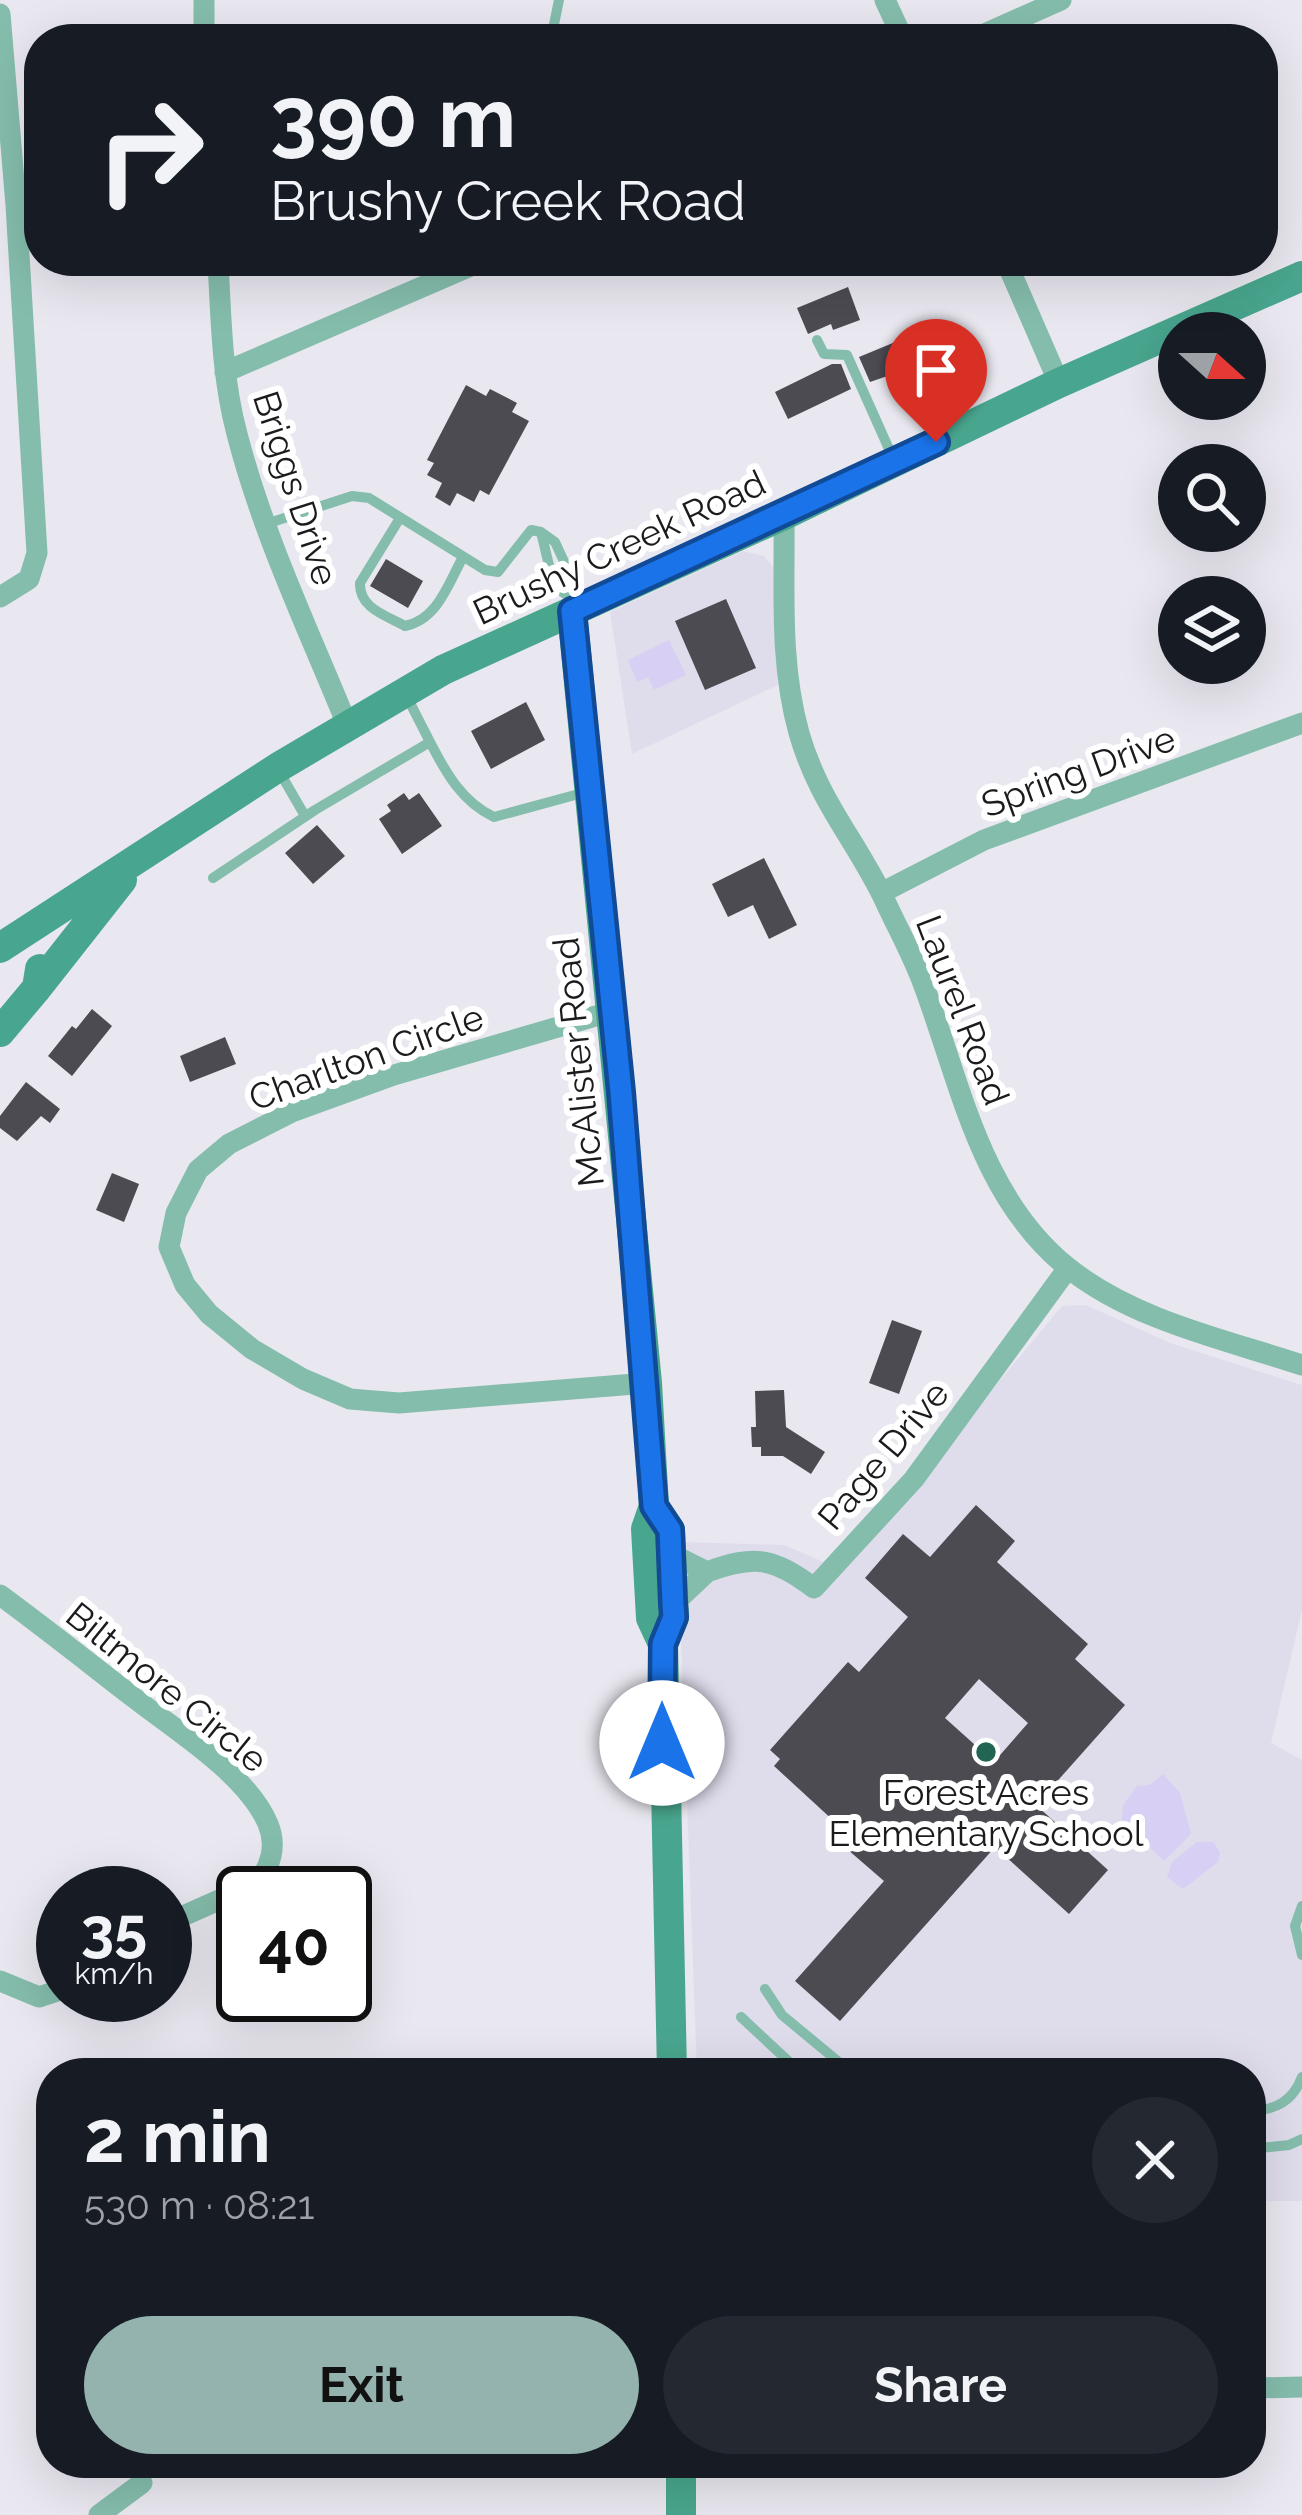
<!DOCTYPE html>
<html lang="en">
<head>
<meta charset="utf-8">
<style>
  body { margin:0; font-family:Raleway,sans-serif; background:#242831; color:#f1f3f6; height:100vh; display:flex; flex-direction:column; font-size:45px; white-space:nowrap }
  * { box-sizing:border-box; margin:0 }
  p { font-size:39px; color:#9ea1a6 }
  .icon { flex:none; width:66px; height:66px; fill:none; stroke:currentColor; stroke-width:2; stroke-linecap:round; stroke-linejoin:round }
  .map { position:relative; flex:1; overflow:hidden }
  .details { position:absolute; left:36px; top:2058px; width:1230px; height:420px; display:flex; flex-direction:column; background:#171b24; border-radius:48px; box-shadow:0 12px 48px #0002 }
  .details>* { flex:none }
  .top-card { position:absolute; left:24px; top:24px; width:1254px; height:252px; border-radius:48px; box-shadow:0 12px 48px #0002; background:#171b24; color:#f1f3f6; overflow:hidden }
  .needle { width:78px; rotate:111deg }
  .buttons { position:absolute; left:1158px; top:312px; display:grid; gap:24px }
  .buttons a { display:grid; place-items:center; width:108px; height:108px; border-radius:50%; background:#171b24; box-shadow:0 12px 48px #0002; font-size:60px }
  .speed { position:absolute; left:36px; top:1866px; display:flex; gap:24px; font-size:60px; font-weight:700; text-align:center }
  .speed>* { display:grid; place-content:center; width:156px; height:156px; border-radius:50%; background:#171b24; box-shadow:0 12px 48px #0002; line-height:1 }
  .speed small { font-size:30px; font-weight:400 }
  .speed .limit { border:6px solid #111; border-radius:18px; background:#fff; color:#111 }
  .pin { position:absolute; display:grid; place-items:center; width:102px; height:102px; color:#fff; margin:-123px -51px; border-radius:50% 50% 50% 0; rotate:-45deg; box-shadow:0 0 12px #0007 }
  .pin .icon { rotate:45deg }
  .me { position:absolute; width:132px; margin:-66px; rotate:0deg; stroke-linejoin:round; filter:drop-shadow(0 0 9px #0008) }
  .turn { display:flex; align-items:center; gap:42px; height:252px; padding:0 48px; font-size:54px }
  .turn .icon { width:156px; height:156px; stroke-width:2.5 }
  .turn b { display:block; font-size:84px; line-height:102px }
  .round { display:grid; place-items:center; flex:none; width:126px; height:126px; border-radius:63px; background:#242831 }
  .overview { display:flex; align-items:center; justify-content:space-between; height:204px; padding:0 48px }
  h1 { font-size:72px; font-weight:700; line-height:90px }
  .action { display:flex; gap:24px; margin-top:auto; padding:24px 48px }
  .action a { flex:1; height:138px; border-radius:72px; background:#94b3ae; color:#111; font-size:48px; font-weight:700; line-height:138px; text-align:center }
  .action a+a { background:#242831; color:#f1f3f6 }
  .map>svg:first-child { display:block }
  .built { fill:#dfddec }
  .green { fill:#d7cff4 }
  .building { fill:#4d4b52; fill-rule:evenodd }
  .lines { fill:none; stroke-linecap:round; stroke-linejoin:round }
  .lane { stroke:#85bdac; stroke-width:10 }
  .street { stroke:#85bdac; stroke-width:21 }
  .secondary { stroke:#49a68e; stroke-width:30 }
  .route-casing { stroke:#114b97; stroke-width:30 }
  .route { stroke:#1a73e8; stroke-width:21 }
  .poi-dot { fill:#226555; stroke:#fff; stroke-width:4.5 }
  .labels { text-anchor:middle; stroke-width:12; stroke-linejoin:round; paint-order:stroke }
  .street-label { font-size:36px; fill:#1b1b1d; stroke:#fff }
  .poi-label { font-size:36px; fill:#1b1b1d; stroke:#fff }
</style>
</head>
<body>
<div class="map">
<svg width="1302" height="2515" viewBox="0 0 1302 2515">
  <rect width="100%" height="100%" fill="#e9e8f0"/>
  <path class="built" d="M 743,551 L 764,556 L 773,567 L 778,685 L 632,754 L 610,612 Z
    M 1086,1305 L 1170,1343 L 1302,1385 L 1302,1610 L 1271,1743 L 1302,1760 L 1302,2201 L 1251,2201 L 1251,2073 L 697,2073 L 679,1583 L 682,1542 L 784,1545 L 842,1570 L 1062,1306 Z"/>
  <path class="green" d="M 669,640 L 686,675 L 654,690 L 648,677 L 637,682 L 628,660 Z
    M 1163,1774 L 1180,1793 L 1191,1834 L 1164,1861 L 1122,1820 L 1123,1805 L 1137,1786 L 1150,1785 Z
    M 1197,1842 L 1213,1842 L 1220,1852 L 1218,1862 L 1183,1889 L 1167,1877 L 1172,1862 Z"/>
  <path class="building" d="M 848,287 L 860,320 L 833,330 L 831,324 L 808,334 L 797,308 Z
    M 917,333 L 928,362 L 870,382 L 859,357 Z
    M 832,364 L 841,364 L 851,389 L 788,419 L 775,392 Z
    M 466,385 L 486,396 L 490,389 L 517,403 L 512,412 L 529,421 L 489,495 L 480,490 L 474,502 L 457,493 L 450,506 L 435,497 L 442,483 L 427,475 L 434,463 L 427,460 Z
    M 386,559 L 423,581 L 408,608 L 370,586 Z
    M 726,599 L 756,668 L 705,690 L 675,621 Z
    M 526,702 L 545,740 L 491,769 L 471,731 Z
    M 404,793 L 409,800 L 419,793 L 442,826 L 402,854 L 379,819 L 391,811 L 387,805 Z
    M 317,825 L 345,856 L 313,884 L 285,853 Z
    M 764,858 L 797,925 L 769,939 L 753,905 L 728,917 L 712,884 Z
    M 92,1009 L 112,1026 L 72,1076 L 48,1056 L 72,1026 L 76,1029 Z
    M 225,1037 L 236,1064 L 190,1082 L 180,1056 Z
    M 26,1082 L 60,1109 L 50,1123 L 41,1116 L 17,1141 L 0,1128 L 0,1116 Z
    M 112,1173 L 139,1184 L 124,1222 L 96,1210 Z
    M 892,1320 L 922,1331 L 899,1394 L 869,1383 Z
    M 784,1390 L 786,1427 L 825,1452 L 811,1474 L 783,1456 L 761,1456 L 761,1447 L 752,1447 L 751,1427 L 756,1427 L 755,1391 Z
    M 976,1505 L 1015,1541 L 997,1562 L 1088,1644 L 1075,1659 L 1125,1705 L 1036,1805 L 1108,1870 L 1069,1914 L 995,1847 L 840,2021 L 795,1981 L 884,1881 L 840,1843 L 848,1834 L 774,1766 L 780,1759 L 770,1750 L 848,1662 L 859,1672 L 908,1617 L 865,1578 L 903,1534 L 930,1557 ZM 979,1679 L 1028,1723 L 994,1762 L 945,1718 Z"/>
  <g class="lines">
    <path class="lane" d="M 551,39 L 559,0
      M 817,340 L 824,354 L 847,355 L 893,458
      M 400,518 L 360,583 C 359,608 385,615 405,626 C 438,619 448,584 463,557
      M 266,524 L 352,496 L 369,498 L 485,570 L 498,572 L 531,530 L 541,532
      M 568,596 L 554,586 L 541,532 L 555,542 L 573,581 L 568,596 L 571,608
      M 407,697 L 430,742
      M 279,771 L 305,816
      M 213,878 L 315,810 L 430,742 C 446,773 462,802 494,817 L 586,792
      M 1302,1906 L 1295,1926 L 1302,1955
      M 765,1989 L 782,2015 L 852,2073
      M 741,2017 L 801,2073
      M 1251,2111 C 1276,2110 1293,2101 1302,2077
      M 1251,2149 L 1289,2145 L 1302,2139"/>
    <path class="street" d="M 885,0 L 903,39
      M 0,14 L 16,205 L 37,553 L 29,579 L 0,597
      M 204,39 L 204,0
      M 973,39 L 1061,0
      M 218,261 C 221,319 222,378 237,434 C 263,535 309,631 348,727
      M 1006,261 L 1059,383
      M 225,372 L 482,261
      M 784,515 C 785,588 779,662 799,733 C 819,803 857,841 886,903 C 899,931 914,958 924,986 C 961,1085 980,1196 1067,1267 C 1133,1320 1223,1339 1302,1365
      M 881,893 L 984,840 L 1302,723
      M 613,1011 L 394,1075 L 292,1112 L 229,1144 L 198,1170 L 176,1213 L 169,1247 L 185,1285 L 209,1314 L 252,1349 L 303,1379 L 350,1399 L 399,1403 L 647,1383
      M 671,1554 L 707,1572 L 673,1604
      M 707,1572 C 756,1554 773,1558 814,1588 L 914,1479 L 1068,1268
      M 0,1595 C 45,1628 89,1663 133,1697 C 175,1730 247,1774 268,1824 C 277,1845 271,1867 257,1883 L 165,1924
      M 0,1981 L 39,1997 L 63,1989
      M 1251,2388 L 1302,2387
      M 99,2515 L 142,2483"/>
    <path class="secondary" d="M 572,611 L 647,1383 L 654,1506 L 646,1529 L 651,1618 L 663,1644 L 674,1617 L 670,1530 L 654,1506
      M 0,948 L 277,768 L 443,670 L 784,515 L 1059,383 L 1302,276
      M 37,988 L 122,880
      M 0,1032 L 37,988 L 40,969
      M 663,1644 L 672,2073
      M 681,2515 L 681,2463"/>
  </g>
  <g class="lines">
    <defs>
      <path id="route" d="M 662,1743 L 663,1644 L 674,1617 L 673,1604 L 670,1530 L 654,1506 L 621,1092 L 572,611 L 936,442"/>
    </defs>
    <use href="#route" class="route-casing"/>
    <use href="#route" class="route"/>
  </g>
  <circle class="poi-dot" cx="986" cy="1752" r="12"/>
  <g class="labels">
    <g class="street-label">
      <text transform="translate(296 488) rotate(72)" y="13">Briggs Drive</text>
      <text transform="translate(619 547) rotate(-25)" y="13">Brushy Creek Road</text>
      <text transform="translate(1078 771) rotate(-20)" y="13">Spring Drive</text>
      <text transform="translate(963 1010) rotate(69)" y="13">Laurel Road</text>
      <text transform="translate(366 1057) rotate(-20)" y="13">Charlton Circle</text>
      <text transform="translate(578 1062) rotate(-96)" y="13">McAlister Road</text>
      <text transform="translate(883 1455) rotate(-50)" y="13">Page Drive</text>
      <text transform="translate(167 1687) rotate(39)" y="13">Biltmore Circle</text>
    </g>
    <g class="poi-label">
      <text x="986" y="1805">Forest Acres<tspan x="986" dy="41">Elementary School</tspan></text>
    </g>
  </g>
</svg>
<div class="buttons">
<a><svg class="needle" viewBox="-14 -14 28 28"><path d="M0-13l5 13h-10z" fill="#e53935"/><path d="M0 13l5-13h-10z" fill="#9ea1a6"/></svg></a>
<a><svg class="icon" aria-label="search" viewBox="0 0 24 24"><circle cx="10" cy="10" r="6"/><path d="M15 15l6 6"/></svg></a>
<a><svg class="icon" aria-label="layers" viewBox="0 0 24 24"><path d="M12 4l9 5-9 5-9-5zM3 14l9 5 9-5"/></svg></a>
</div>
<div class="speed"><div>35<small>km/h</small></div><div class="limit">40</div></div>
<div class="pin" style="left:936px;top:442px;background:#d93025"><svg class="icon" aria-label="arrive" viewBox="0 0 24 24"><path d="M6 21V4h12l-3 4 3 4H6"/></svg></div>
<svg class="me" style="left:662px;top:1743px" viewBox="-20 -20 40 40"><circle r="19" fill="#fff"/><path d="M0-13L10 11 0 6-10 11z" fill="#1a73e8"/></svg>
<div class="top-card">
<div class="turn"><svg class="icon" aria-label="right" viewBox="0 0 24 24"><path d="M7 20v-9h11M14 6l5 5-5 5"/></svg><div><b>390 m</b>Brushy Creek Road</div></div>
</div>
<section class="details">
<div class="overview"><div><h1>2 min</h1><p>530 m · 08:21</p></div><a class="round"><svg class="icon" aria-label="close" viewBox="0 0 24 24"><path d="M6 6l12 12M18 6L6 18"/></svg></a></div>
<div class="action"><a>Exit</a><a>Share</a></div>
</section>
</div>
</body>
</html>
